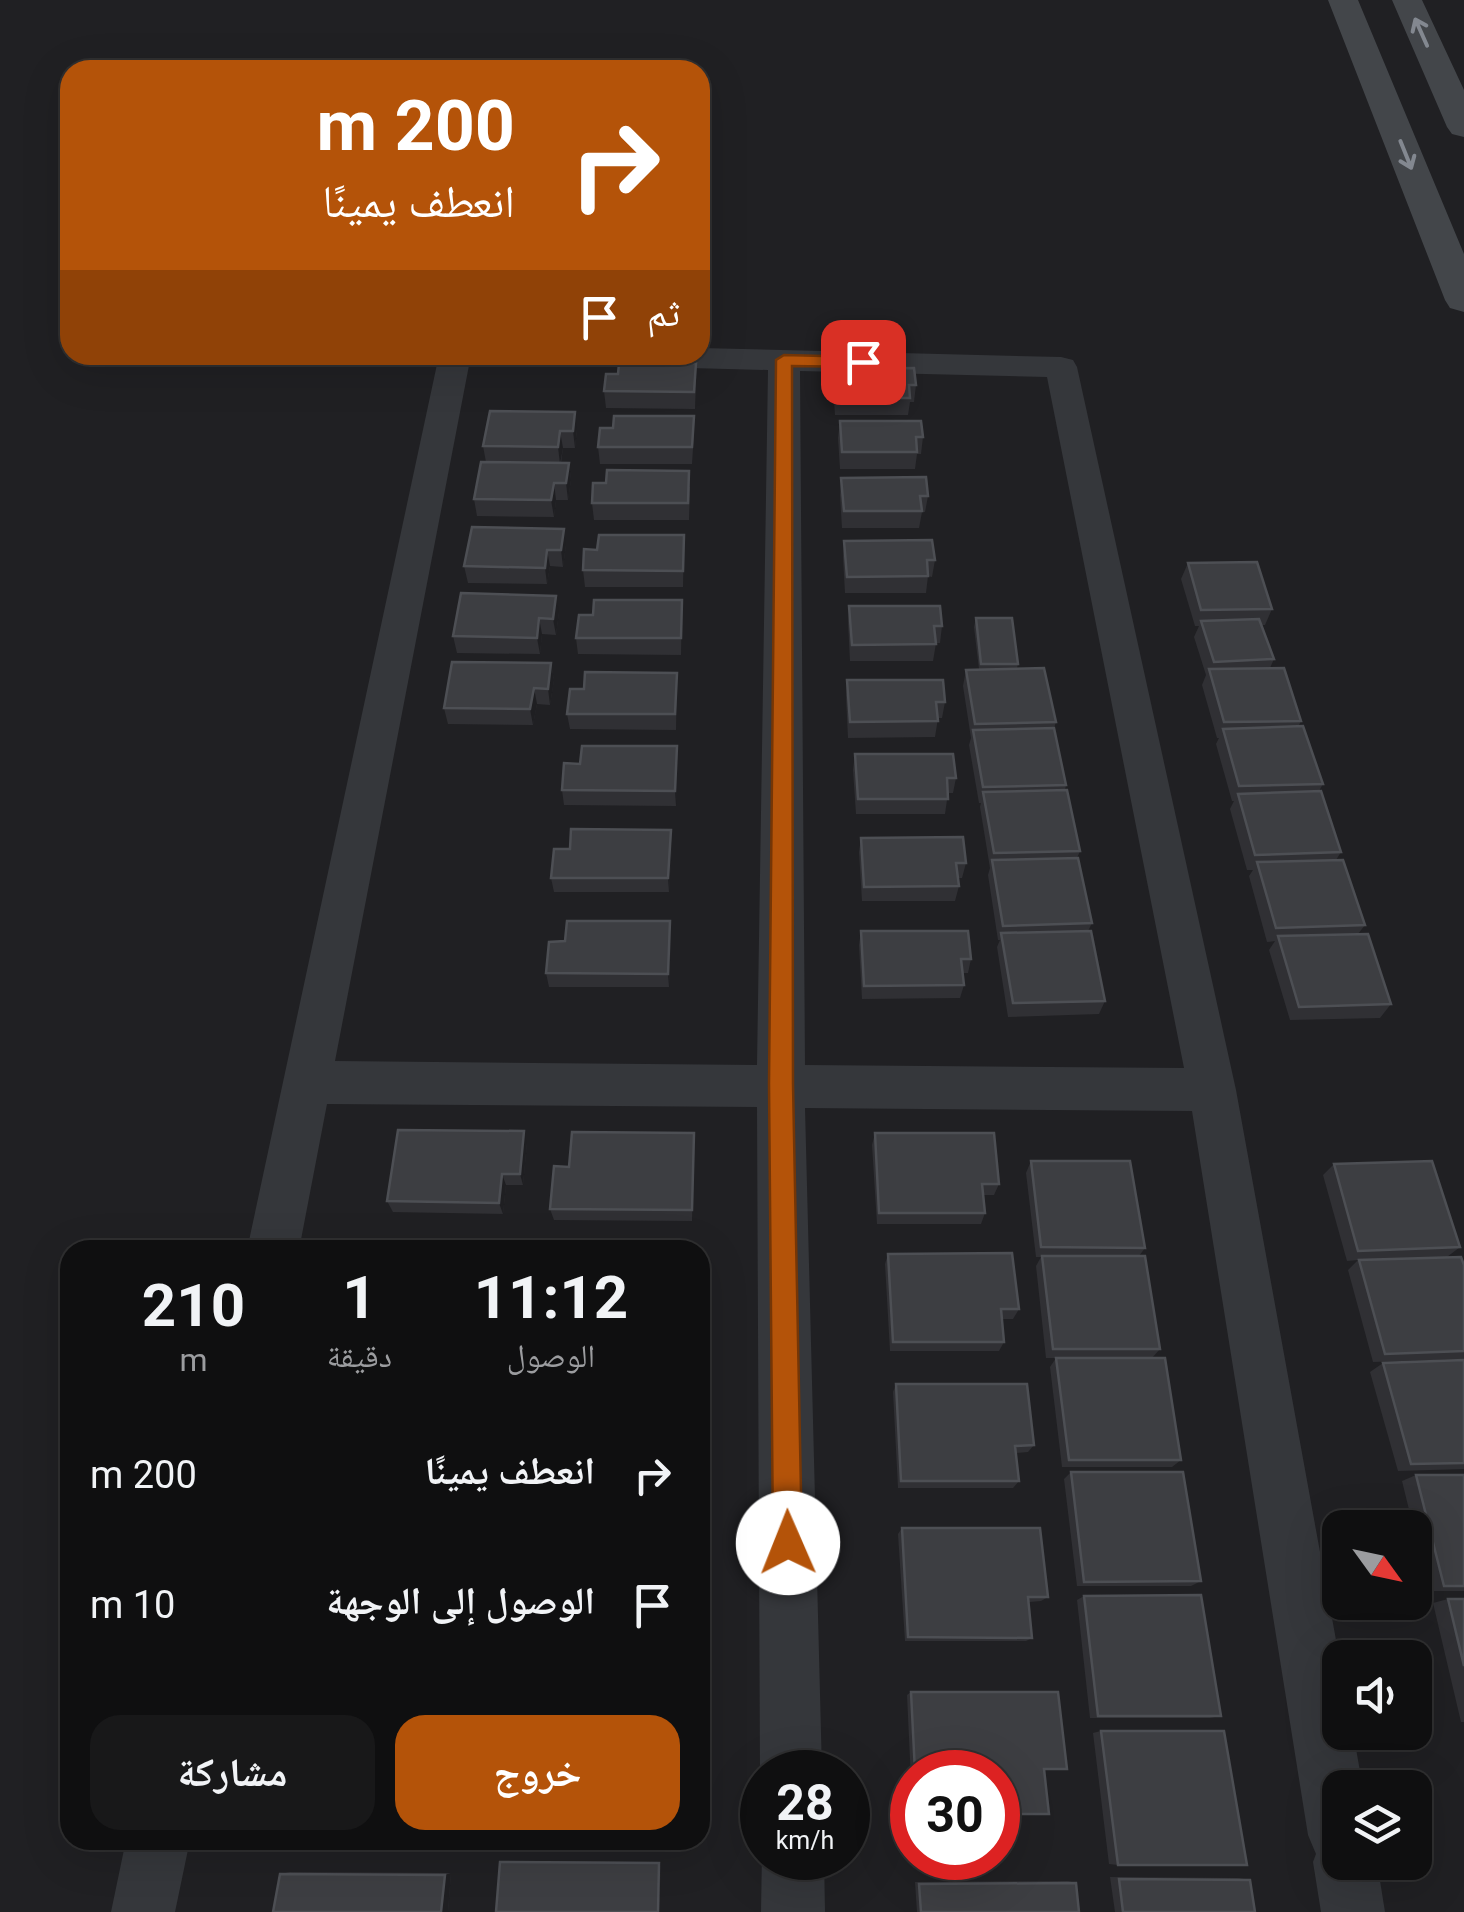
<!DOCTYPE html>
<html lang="ar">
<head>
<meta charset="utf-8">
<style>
  body { margin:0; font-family:Roboto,"Noto Naskh Arabic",sans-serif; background:#181819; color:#f1f3f6; direction:rtl; height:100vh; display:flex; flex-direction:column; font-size:38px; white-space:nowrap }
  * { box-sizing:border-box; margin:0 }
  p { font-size:32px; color:#9b9c9f }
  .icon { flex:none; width:55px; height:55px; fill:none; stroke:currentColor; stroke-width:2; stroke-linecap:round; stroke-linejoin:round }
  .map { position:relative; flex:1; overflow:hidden; direction:ltr }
  .sheet { position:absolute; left:60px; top:1240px; width:650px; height:610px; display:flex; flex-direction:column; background:#0f0f10; border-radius:30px; box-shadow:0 10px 40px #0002,0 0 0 2px #2f2f30; direction:rtl }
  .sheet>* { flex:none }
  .guide { position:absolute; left:60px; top:60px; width:650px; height:305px; border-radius:30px; box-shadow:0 10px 40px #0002,0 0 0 2px #2f2f30; direction:rtl; background:#b45309; color:#fff; overflow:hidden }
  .needle { width:65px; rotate:123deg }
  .controls { position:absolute; left:1322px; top:1510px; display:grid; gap:20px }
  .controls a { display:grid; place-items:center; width:110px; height:110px; border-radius:20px; background:#0f0f10; box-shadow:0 10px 40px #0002,0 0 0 2px #2f2f30; font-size:50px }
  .speed { position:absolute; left:740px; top:1750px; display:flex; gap:20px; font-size:50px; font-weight:700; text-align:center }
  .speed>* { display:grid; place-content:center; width:130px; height:130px; border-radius:50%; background:#0f0f10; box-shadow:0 10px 40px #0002,0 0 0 2px #2f2f30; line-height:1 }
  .speed small { font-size:25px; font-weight:400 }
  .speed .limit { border:15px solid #d22; background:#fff; color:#111 }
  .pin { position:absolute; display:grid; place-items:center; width:85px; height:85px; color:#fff; margin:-42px; border-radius:20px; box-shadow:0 5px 15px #0006 }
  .me { position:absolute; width:110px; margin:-55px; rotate:359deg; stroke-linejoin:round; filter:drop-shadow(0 0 8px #0008) }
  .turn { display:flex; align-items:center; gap:35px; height:210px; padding:0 30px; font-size:45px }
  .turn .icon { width:130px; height:130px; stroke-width:2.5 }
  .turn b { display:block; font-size:70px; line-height:85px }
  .then { display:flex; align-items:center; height:95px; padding:0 30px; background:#0003; gap:20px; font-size:38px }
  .eta { display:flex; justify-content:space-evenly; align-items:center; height:170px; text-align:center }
  .eta b { font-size:60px; font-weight:700; line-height:70px }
  .action { display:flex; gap:20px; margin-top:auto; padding:20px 30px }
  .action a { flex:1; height:115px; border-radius:30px; background:#b45309; color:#fff; font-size:40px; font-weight:700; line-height:115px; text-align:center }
  .action a+a { background:#181819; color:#f1f3f6 }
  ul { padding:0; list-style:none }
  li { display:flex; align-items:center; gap:30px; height:130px; padding:0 30px }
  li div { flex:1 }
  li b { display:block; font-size:38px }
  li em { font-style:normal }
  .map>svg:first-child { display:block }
  .built { fill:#202023; fill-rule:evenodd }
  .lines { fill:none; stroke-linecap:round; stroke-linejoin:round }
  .street { fill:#35373b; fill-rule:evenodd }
  .secondary { fill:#43464a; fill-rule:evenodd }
  .wall { fill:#303034 }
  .shaded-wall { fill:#1f1f22 }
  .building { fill:#3d3e42; stroke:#4d4f54; stroke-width:2.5 }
  .oneway { stroke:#838890 }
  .route { fill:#b45309; stroke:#753606; stroke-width:2.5 }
</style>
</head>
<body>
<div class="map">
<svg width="1464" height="1912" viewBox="0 0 1464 1912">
  <rect width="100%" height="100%" fill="#141416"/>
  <path class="built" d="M 0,0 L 1464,0 L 1464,1912 L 0,1912 ZM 70,70 L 700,70 L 700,355 L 70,355 ZM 70,1250 L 700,1250 L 700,1840 L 70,1840 ZM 1340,1528 L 1415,1528 L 1415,1602 L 1340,1602 ZM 1340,1658 L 1415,1658 L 1415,1732 L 1340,1732 ZM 762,1772 L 848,1772 L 848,1858 L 762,1858 ZM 912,1772 L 998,1772 L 998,1858 L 912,1858 ZM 1340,1788 L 1415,1788 L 1415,1862 L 1340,1862 Z"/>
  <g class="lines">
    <path class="street" d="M 700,348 L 1061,357 L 1073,360 L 1077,367 L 1236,1090 L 1340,1662 L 1340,1732 L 1353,1732 L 1363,1788 L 1340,1788 L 1340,1862 L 1377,1862 L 1385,1912 L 1321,1912 L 1313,1862 L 1316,1854 L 1308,1835 L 1192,1111 L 805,1108 L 822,1772 L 762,1772 L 762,1778 L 760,1772 L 757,1107 L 327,1104 L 299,1250 L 247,1250 L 439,355 L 471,355 L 335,1061 L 757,1065 L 768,370 L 580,365 L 568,362 L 564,355 L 700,355 ZM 800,371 L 1047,377 L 1184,1068 L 805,1065 Z
      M 126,1840 L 190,1840 L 175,1912 L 111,1912 Z
      M 762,1852 L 762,1858 L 824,1858 L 825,1912 L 761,1912 Z"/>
    <path class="secondary" d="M 1328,0 L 1358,0 L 1464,254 L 1464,312 L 1450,308 L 1445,300 Z
      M 1392,0 L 1422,0 L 1464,90 L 1464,137 L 1452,134 L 1447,127 Z"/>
  </g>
  <path class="wall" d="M 835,369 L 916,385 L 914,402 L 910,402 L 908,415 L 835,415 L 833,386 Z
    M 618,374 L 696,380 L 695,409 L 606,408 L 604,391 Z
    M 490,411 L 577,429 L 575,448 L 563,448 L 561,463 L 569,463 L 571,480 L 568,500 L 556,500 L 554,517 L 477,516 L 474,499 L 486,462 L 483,446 Z
    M 840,421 L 923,437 L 921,454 L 917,454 L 915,469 L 840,469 L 838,438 Z
    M 694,433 L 692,464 L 600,464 L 598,447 Z
    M 841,478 L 928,496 L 925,512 L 922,512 L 919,528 L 842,528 L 840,495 Z
    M 606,483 L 690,487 L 689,520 L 594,520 L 592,503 Z
    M 684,535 L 683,587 L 585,587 L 583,570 L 597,550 Z
    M 844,541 L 935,560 L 932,577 L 928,576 L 926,593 L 845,593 L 843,557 Z
    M 566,545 L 563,567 L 550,566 L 547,584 L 468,583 L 464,566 Z
    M 1188,563 L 1272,609 L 1265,625 L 1262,625 L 1274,659 L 1270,668 L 1301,721 L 1298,727 L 1323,784 L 1319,791 L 1341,852 L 1336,860 L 1365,925 L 1358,934 L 1391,1004 L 1380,1018 L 1290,1020 L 1269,950 L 1275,941 L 1267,942 L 1249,876 L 1253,870 L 1247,870 L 1230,809 L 1234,801 L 1232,801 L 1216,744 L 1219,738 L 1217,738 L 1202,685 L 1206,675 L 1194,637 L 1199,626 L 1195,626 L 1181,579 Z
    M 682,600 L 681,655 L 578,654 L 576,638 Z
    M 849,606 L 942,626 L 940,643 L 936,643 L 933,661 L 850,661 L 848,622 Z
    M 559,612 L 556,635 L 542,634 L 540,654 L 457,653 L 453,636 Z
    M 976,618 L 1018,664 L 1017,668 L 1056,722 L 1054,728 L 1066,785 L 1065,790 L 1080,851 L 1077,858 L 1092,923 L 1088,931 L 1105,1001 L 1099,1014 L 1008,1017 L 997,947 L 1000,940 L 998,940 L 988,875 L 990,868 L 980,807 L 981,803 L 979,803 L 969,745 L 971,738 L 963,686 L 966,670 L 979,669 L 974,627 Z
    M 551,663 L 554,680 L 550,705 L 537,704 L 533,725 L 448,724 L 444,708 Z
    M 677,673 L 676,730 L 570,729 L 567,714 L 584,689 Z
    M 847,680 L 945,702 L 942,718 L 938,718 L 935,737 L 848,738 L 846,696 Z
    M 677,746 L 676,806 L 564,805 L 562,790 L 580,764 Z
    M 855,754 L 956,778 L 953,793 L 948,793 L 945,814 L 856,814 L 853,770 Z
    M 861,838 L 966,863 L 962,878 L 958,878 L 959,886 L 955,901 L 862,901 L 859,852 Z
    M 672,845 L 669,892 L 554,892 L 551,878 L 570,849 Z
    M 861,931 L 971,959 L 968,973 L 963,973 L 964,985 L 960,998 L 862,999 L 859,945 Z
    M 671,935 L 669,987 L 549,987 L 546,973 L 565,941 Z
    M 694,1133 L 692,1221 L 554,1220 L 550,1209 L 569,1167 Z
    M 875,1133 L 999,1184 L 994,1195 L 984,1195 L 985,1213 L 981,1224 L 877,1224 L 872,1145 Z
    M 527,1143 L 523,1185 L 506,1185 L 503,1214 L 393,1212 L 387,1201 Z
    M 1031,1161 L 1145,1248 L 1139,1256 L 1160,1349 L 1152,1358 L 1181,1460 L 1172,1467 L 1062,1467 L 1050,1367 L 1056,1358 L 1046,1358 L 1036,1266 L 1041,1257 L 1036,1257 L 1026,1173 Z
    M 1334,1164 L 1460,1247 L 1447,1257 L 1464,1265 L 1464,1359 L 1373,1362 L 1348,1270 L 1358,1260 L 1347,1261 L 1323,1175 Z
    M 888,1254 L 1019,1309 L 1013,1319 L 1002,1319 L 1004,1342 L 999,1351 L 890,1351 L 885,1264 Z
    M 1464,1360 L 1464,1469 L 1398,1471 L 1370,1372 L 1383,1363 Z
    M 896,1384 L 1034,1445 L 1028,1452 L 1015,1453 L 1019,1481 L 1013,1488 L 898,1488 L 893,1392 Z
    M 1071,1472 L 1201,1581 L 1191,1586 L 1077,1586 L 1064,1479 Z
    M 1416,1475 L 1464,1475 L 1464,1591 L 1429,1591 L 1402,1481 Z
    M 902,1528 L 1048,1597 L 1041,1601 L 1029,1602 L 1032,1638 L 1026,1641 L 905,1641 L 898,1534 Z
    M 1084,1596 L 1221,1716 L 1210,1718 L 1090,1718 L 1077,1600 Z
    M 1448,1599 L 1464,1599 L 1464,1722 L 1461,1722 L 1433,1603 Z
    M 911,1692 L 1044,1770 L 998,1772 L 912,1772 L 912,1801 L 907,1695 Z
    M 1101,1731 L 1118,1865 L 1109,1864 L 1093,1733 Z
    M 505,1861 L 661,1862 L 659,1912 L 500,1862 Z
    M 290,1872 L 451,1873 L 448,1912 L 280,1874 Z
    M 1110,1877 L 1238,1878 L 1250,1880 L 1255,1912 L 1115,1912 Z
    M 1068,1881 L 1076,1883 L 1079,1912 L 917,1912 L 915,1882 Z"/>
  <path class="shaded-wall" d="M 575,412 L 577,429 L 575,448 L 573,431 Z
    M 560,431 L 563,448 L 560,464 L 558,447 Z
    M 569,463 L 571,480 L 568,500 L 566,483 Z
    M 554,483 L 556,500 L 554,517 L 551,500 Z
    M 564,529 L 566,545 L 563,567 L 561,550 Z
    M 547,550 L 550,566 L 547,584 L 545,568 Z
    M 556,596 L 559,612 L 556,635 L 553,619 Z
    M 539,618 L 542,634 L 540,654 L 537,638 Z
    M 551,663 L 554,680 L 550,705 L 548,689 Z
    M 534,688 L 537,704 L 533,725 L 530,709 Z
    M 677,746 L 677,762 L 676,806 L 675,791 Z
    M 671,830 L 672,845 L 669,892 L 668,878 Z
    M 670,921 L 671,935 L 669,987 L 668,974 Z
    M 524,1131 L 527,1143 L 523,1185 L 520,1174 Z
    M 502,1174 L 506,1185 L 503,1214 L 499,1203 Z
    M 661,1862 L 659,1912 L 658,1912 L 659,1863 Z
    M 451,1873 L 448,1912 L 441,1912 L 445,1875 Z"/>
  <path class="building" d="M 619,363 L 696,363 L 694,392 L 604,391 L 606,374 L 618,374 Z
    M 914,368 L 916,385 L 909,385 L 910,398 L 837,398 L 835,369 Z
    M 490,411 L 575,412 L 573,431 L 560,431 L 558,447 L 483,446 Z
    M 614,416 L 694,416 L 692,447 L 598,447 L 600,428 L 613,428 Z
    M 840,421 L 921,421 L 923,437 L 916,437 L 917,452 L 842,452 Z
    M 481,462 L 569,463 L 566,483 L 554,483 L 551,500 L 474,499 Z
    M 607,470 L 689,471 L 688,503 L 592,503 L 593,483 L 606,483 Z
    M 926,477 L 928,496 L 920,496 L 922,511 L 844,511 L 841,478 Z
    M 472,527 L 564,529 L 561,550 L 547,550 L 545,568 L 464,566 Z
    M 599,535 L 684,535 L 683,571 L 583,570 L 584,549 L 597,550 Z
    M 932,540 L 935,560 L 927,560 L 928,576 L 847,577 L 844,541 Z
    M 1257,562 L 1272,609 L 1201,610 L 1188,563 Z
    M 461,593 L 556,596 L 553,619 L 539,618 L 537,638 L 453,636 Z
    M 594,600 L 682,600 L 681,638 L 576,638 L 579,615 L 593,615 Z
    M 849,606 L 940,606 L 942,626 L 934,626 L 936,644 L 852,645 Z
    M 976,618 L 1012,618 L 1018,664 L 981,664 Z
    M 1259,619 L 1274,659 L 1214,662 L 1201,621 Z
    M 452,662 L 551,663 L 548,689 L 534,688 L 530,709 L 444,708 Z
    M 1044,668 L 1056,722 L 975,724 L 966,670 Z
    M 1284,668 L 1301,721 L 1224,722 L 1209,669 Z
    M 585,672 L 677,673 L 675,714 L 567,714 L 570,689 L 584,689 Z
    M 847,680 L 943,680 L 945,702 L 936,702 L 938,721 L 850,722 Z
    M 1303,726 L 1323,784 L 1239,786 L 1223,729 Z
    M 1054,728 L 1066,785 L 983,787 L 973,730 Z
    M 582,746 L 677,746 L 675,791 L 562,790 L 564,763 L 580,764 Z
    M 855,754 L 953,754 L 956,778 L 947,778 L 948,799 L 858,799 Z
    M 1067,790 L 1080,851 L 994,853 L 983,792 Z
    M 1321,791 L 1341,852 L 1255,855 L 1238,794 Z
    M 571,829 L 671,830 L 668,878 L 551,878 L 554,849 L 570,849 Z
    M 963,837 L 966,863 L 956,863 L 959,886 L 864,887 L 861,838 Z
    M 1078,858 L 1092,923 L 1003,926 L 992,860 Z
    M 1343,860 L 1365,925 L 1276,928 L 1257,862 Z
    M 567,921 L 670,921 L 668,974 L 546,973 L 549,942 L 565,941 Z
    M 861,931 L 968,931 L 971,959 L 961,959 L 964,985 L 864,986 Z
    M 1091,931 L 1105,1001 L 1013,1003 L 1001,933 Z
    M 1368,934 L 1391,1004 L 1299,1007 L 1278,936 Z
    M 398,1130 L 524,1131 L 520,1174 L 502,1174 L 499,1203 L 387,1201 Z
    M 572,1132 L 694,1133 L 692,1210 L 550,1209 L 554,1166 L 569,1167 Z
    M 875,1133 L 994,1133 L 999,1184 L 982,1184 L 985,1213 L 879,1213 Z
    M 1031,1161 L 1130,1161 L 1145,1248 L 1041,1247 Z
    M 1432,1161 L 1460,1247 L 1358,1251 L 1334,1164 Z
    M 561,1246 L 688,1247 L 688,1250 L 561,1250 Z
    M 1012,1253 L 1019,1309 L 1001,1309 L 1004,1342 L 893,1342 L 888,1254 Z
    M 1042,1256 L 1145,1256 L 1160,1349 L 1053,1349 Z
    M 1461,1257 L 1464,1265 L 1464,1351 L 1385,1354 L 1359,1260 Z
    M 1056,1358 L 1165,1358 L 1181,1460 L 1069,1460 Z
    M 1464,1360 L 1464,1463 L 1411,1464 L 1383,1363 Z
    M 896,1384 L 1027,1384 L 1034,1445 L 1015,1446 L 1019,1481 L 901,1481 Z
    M 1071,1472 L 1183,1472 L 1201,1581 L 1084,1582 Z
    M 1416,1475 L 1464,1475 L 1464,1586 L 1444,1586 Z
    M 902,1528 L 1040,1528 L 1048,1597 L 1028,1597 L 1032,1638 L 908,1637 Z
    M 1201,1595 L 1221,1716 L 1098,1716 L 1084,1596 Z
    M 1448,1599 L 1464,1599 L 1464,1666 Z
    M 911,1692 L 1058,1692 L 1067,1769 L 1044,1769 L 1049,1814 L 998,1814 L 998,1772 L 915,1772 Z
    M 1101,1731 L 1224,1731 L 1247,1865 L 1118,1865 Z
    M 500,1862 L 659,1863 L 658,1912 L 496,1912 Z
    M 280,1874 L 445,1875 L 441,1912 L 273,1912 Z
    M 1119,1879 L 1250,1880 L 1255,1912 L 1123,1912 Z
    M 1076,1883 L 1079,1912 L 921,1912 L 919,1884 Z"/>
  <defs><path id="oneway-shaft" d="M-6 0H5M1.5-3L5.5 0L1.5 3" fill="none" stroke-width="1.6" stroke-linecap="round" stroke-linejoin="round" transform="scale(2.5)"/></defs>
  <g class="oneway">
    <use href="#oneway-shaft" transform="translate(1421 32) rotate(-114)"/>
    <use href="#oneway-shaft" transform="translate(1406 155) rotate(68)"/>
  </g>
  <path class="route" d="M 784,355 L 863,357 L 872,362 L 863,367 L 792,366 L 793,1084 L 802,1543 L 798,1553 L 788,1557 L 777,1553 L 773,1543 L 769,1084 L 776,360 Z"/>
</svg>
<div class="controls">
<a><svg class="needle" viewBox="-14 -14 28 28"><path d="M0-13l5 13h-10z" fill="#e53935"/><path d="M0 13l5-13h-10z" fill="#9b9c9f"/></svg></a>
<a><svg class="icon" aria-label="sound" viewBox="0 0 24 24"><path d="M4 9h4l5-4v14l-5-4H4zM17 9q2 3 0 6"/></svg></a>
<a><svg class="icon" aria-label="layers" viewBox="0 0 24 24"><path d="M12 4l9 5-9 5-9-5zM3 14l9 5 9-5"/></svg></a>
</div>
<div class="speed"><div>28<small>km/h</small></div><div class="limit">30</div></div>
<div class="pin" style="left:863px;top:362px;background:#d93025"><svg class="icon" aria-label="arrive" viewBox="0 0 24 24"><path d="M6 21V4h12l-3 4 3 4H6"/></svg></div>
<svg class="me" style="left:788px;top:1543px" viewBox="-20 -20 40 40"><circle r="19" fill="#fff"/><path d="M0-13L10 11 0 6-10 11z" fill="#b45309"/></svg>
<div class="guide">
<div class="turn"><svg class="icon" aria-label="right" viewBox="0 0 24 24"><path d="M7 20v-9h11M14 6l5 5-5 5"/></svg><div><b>200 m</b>انعطف يمينًا</div></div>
<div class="then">ثم<svg class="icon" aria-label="arrive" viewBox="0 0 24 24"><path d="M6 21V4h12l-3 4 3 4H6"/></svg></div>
</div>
<section class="sheet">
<div class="eta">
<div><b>11:12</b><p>الوصول</p></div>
<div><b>1</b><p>دقيقة</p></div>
<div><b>210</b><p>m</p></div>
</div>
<ul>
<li><svg class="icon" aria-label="right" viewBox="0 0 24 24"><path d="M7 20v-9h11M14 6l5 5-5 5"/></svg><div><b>انعطف يمينًا</b></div><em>200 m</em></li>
<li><svg class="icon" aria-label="arrive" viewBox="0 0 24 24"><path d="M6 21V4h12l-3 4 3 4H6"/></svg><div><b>الوصول إلى الوجهة</b></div><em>10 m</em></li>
</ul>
<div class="action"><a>خروج</a><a>مشاركة</a></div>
</section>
</div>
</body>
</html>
